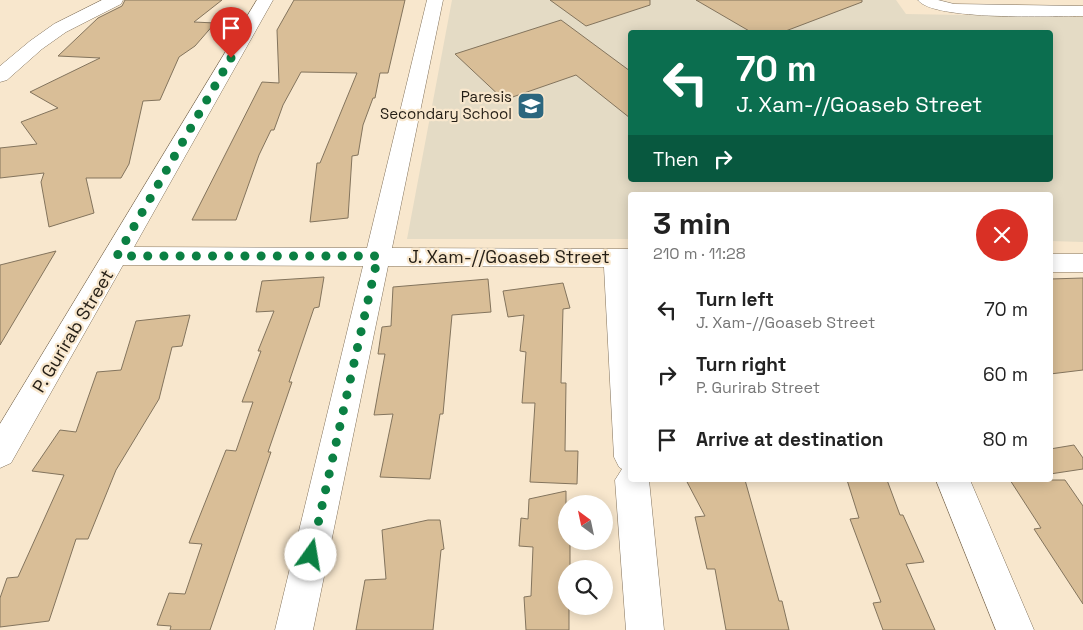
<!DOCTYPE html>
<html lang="en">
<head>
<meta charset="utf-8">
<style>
  body { margin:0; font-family:"Space Grotesk",sans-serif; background:#f6f6f6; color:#222; height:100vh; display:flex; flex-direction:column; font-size:19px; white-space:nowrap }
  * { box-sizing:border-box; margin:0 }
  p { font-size:16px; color:#767676 }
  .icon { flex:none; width:28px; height:28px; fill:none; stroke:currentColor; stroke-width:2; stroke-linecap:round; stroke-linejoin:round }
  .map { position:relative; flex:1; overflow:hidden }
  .details { position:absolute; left:628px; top:192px; width:425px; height:290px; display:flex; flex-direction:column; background:#fff; border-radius:5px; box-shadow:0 2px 12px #0003 }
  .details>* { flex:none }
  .top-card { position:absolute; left:628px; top:30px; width:425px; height:152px; border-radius:5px; box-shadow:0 2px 12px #0003; background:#0b6e4f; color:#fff; overflow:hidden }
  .needle { width:32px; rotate:327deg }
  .buttons { position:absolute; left:558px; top:495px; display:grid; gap:10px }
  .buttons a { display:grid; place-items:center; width:55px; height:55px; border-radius:50%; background:#fff; box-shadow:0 2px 12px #0003; font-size:25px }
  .pin { position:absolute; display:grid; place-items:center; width:42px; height:42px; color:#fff; margin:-51px -21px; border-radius:50% 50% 50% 0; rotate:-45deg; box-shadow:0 0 5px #0007 }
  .pin .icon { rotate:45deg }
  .me { position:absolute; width:55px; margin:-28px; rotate:13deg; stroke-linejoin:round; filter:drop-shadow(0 0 4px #0008) }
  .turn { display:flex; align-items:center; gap:18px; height:105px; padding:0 25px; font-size:22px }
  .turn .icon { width:65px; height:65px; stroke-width:2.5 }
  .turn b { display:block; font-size:35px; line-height:42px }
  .then { display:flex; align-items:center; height:48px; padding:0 25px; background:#0003; gap:10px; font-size:19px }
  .round { display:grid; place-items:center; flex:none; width:52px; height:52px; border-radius:26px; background:#f6f6f6 }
  .summary { display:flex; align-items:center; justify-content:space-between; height:85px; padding:0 25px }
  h1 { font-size:30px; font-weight:600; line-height:38px }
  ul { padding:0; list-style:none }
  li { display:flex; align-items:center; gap:15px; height:65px; padding:0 25px }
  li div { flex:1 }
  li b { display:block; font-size:19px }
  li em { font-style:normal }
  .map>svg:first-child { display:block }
  .education { fill:#e4dbc5; fill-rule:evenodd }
  .building { fill:#d9be97; stroke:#83745d }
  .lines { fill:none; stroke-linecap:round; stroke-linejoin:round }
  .minor-casing { stroke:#82725c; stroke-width:1 }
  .minor { fill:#fff; fill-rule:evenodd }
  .route { stroke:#0b8043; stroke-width:9; stroke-dasharray:0 16.2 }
  .labels { text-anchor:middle; stroke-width:4.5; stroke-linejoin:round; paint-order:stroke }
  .far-poi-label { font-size:15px; fill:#241e15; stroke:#f8e7cd; text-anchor:end }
  .street-label { font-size:18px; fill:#241e15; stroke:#f8e7cd }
</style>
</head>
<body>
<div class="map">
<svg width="1083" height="630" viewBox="0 0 1083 630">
  <rect width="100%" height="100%" fill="#f8e7cd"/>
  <path class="education" d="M 452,0 L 896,0 L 906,14 L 1083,17 L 1083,242 L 1050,241 L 1050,195 L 630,195 L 630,239 L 407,239 ZM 630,32 L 1050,32 L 1050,180 L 630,180 Z"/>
  <path class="building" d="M 125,0 L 222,0 L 194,22 L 215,23 L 195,46 L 179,57 L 160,100 L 143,101 L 129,164 L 121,178 L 86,178 L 94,213 L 49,227 L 41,182 L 44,173 L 0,178 L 0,148 L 37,144 L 21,122 L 58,108 L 30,92 L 100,58 L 58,56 L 98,18 L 122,6 Z
    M 294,0 L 405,0 L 388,73 L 380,73 L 375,98 L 373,98 L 363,125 L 358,155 L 352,156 L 348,218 L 310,222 L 317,163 L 320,163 L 357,73 L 301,72 L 283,105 L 274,130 L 271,130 L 259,155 L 236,220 L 192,220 L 262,82 L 279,83 L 277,30 Z
    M 550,0 L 650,0 L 650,5 L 586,26 Z
    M 696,0 L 862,0 L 862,2 L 783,32 L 751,32 Z
    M 561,20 L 630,71 L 630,118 L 576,75 L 504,100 L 455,54 Z
    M 56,251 L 0,345 L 0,265 Z
    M 324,277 L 319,307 L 314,308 L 289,382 L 292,382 L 268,452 L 271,452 L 210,630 L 170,630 L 171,626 L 157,625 L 169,593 L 185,594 L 202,544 L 189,543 L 226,450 L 236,451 L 253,402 L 242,402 L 261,351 L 258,351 L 274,311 L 256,312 L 262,281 Z
    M 1083,278 L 1083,370 L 1050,374 L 1050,279 Z
    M 488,279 L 491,312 L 452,315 L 443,414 L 440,414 L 430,479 L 380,477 L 393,414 L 374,415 L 385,354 L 378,354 L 382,327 L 391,326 L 393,287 Z
    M 563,283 L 570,308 L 563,309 L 561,383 L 566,383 L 565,451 L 578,451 L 577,484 L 530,482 L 535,403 L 522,403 L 526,352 L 520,351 L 524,315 L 508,317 L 503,291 Z
    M 190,315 L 182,346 L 172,347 L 159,399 L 116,470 L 88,539 L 76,539 L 49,621 L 0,627 L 0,598 L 7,578 L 18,577 L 64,475 L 32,471 L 60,430 L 76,432 L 97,372 L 121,370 L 136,321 Z
    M 1074,445 L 1083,458 L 1083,469 L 1050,474 L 1050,449 Z
    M 686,480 L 745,480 L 779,601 L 782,601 L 789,630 L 726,630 L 715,569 L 707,569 L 695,517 L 705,516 Z
    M 847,480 L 887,480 L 900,515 L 903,515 L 924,562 L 906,564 L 935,630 L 883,630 L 873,603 L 881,602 L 850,519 L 859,518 Z
    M 1010,480 L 1065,480 L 1083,506 L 1083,604 L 1034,529 L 1041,528 Z
    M 566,491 L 566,541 L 570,541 L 570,569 L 566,569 L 566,606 L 569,606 L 569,630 L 526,630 L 524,597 L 531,596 L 533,547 L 519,546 L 521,518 L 528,519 L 529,499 Z
    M 428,520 L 440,520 L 444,549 L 441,550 L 433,630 L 356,630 L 365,580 L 386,579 L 382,530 Z"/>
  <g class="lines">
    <defs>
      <path id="minor" d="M 102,0 L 123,0 L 121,4 L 66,32 L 42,49 L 7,80 L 0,82 L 0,66 L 30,41 L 54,24 Z
        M 257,0 L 273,0 L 134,247 L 367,248 L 427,0 L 443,0 L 392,248 L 630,249 L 630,480 L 649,480 L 664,630 L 626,630 L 615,480 L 622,469 L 619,467 L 614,457 L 604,267 L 388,266 L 313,630 L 275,630 L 363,266 L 123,265 L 11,463 L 0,468 L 0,424 Z
        M 918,0 L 938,0 L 954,4 L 1083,6 L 1083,16 C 1054,16 932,21 918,0 Z
        M 1050,254 L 1083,254 L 1083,272 L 1050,272 Z
        M 936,480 L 970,480 L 1034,630 L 996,630 Z"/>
    </defs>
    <use href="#minor" class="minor-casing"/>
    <use href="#minor" class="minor"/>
  </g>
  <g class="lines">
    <path class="route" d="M 231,58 L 117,256 L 378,256 L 311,555"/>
  </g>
  <defs>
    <symbol id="school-square" viewBox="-11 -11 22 22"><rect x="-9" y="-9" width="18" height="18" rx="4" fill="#2b667e" stroke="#f8e7cd"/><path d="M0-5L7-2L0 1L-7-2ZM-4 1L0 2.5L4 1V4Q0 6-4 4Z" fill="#fff"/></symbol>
  </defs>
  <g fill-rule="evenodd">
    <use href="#school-square" x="515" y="90" width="32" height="32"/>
  </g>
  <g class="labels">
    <g class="far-poi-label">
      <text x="512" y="102">Paresis<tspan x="512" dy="17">Secondary School</tspan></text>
    </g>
    <g class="street-label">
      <text x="509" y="263">J. Xam-//Goaseb Street</text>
      <text transform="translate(73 331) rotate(-59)" y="6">P. Gurirab Street</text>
    </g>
  </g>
</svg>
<div class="buttons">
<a><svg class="needle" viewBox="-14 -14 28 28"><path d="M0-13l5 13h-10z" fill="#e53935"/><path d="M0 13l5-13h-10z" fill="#767676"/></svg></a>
<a><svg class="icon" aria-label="search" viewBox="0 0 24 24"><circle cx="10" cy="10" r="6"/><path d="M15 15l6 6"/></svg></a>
</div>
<div class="pin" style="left:231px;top:58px;background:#d93025"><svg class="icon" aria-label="arrive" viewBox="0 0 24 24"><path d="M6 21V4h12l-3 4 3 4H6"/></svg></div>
<svg class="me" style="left:311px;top:555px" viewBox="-20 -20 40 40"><circle r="19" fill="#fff"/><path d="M0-13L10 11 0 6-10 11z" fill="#0b8043"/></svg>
<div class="top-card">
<div class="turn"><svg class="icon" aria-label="left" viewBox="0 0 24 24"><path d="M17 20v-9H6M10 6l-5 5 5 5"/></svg><div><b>70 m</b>J. Xam-//Goaseb Street</div></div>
<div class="then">Then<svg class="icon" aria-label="right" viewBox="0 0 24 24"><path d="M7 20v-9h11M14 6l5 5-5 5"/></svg></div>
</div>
<section class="details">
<div class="summary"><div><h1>3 min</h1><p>210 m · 11:28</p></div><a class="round" style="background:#d93025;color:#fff"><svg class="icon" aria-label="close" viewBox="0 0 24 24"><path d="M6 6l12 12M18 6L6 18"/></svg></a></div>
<ul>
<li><svg class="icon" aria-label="left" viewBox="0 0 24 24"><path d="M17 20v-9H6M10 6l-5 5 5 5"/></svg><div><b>Turn left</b><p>J. Xam-//Goaseb Street</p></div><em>70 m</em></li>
<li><svg class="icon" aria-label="right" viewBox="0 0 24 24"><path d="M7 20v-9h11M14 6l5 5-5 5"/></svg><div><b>Turn right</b><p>P. Gurirab Street</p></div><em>60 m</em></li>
<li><svg class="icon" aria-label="arrive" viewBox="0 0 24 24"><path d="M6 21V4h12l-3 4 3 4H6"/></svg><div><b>Arrive at destination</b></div><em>80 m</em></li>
</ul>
</section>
</div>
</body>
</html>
